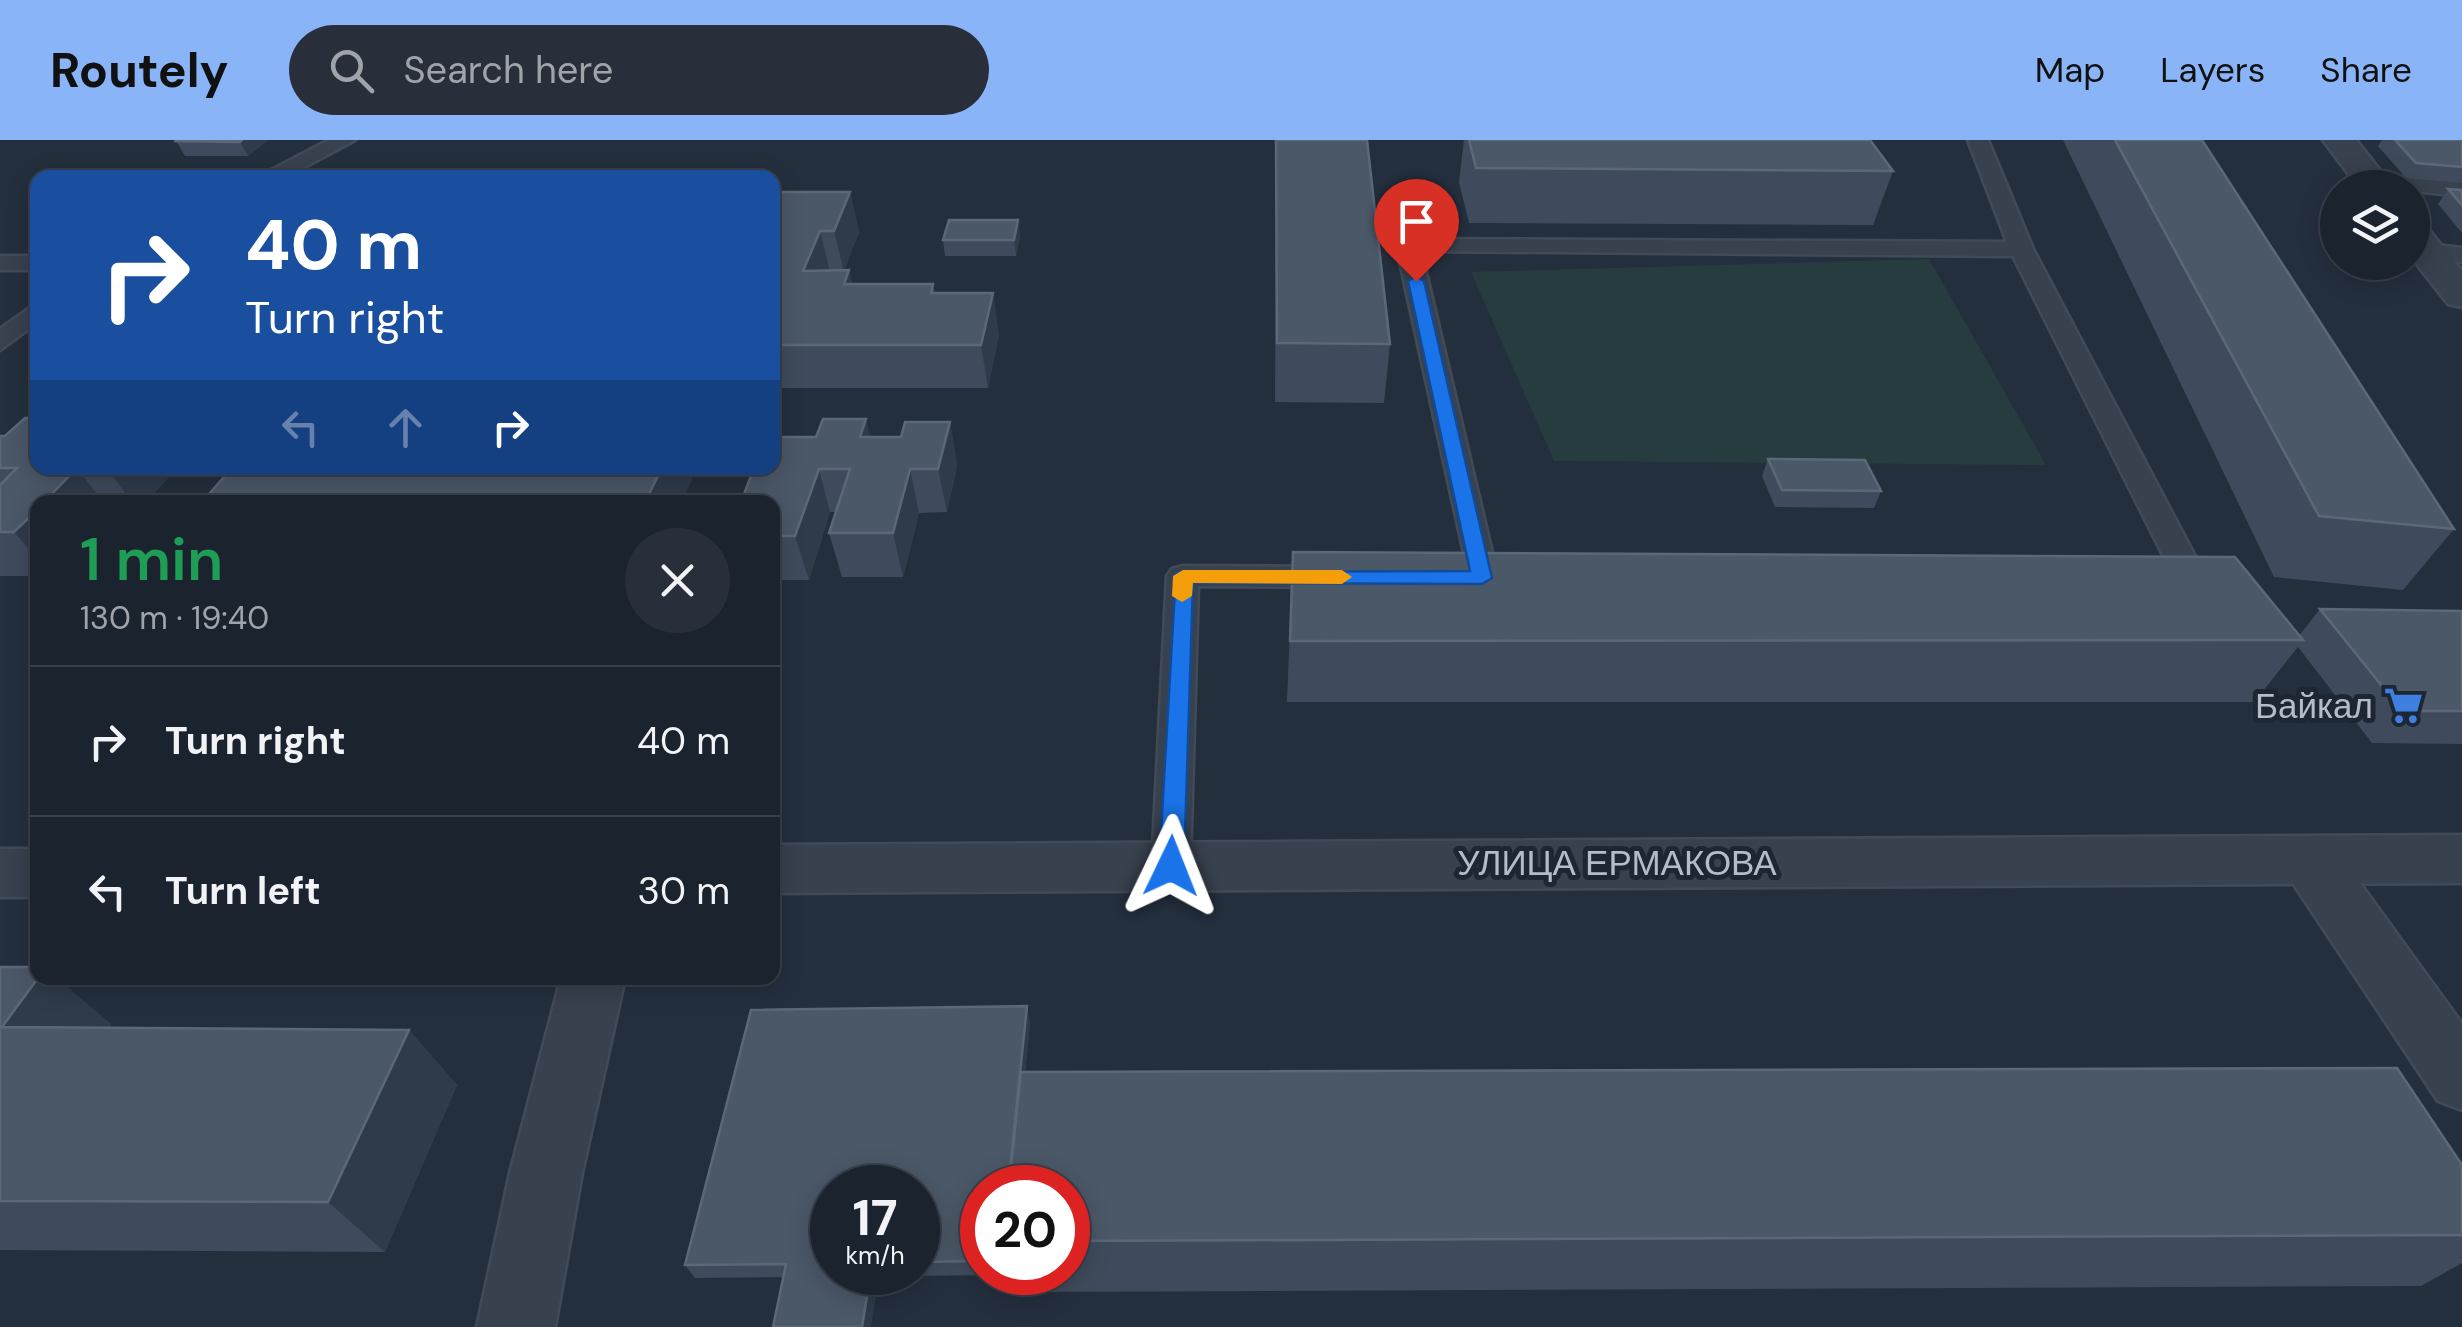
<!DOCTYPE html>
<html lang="en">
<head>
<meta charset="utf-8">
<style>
  body { margin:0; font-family:"DM Sans",sans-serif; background:#282f3a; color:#f1f3f6; height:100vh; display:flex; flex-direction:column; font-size:38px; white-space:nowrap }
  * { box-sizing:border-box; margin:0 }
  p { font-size:32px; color:#a0a4aa }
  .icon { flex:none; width:55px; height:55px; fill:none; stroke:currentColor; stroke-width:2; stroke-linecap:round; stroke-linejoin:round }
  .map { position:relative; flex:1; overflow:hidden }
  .drawer { position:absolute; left:30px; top:355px; width:750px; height:490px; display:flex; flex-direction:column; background:#1b232e; border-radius:20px; box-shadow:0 5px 25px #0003,0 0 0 2px #39404a }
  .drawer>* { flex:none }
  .top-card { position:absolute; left:30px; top:30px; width:750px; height:305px; border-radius:20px; box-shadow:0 5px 25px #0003,0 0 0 2px #39404a; background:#1a4fa0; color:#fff; overflow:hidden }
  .tools { position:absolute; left:2320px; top:30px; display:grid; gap:20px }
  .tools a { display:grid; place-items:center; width:110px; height:110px; border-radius:50%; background:#1b232e; box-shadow:0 5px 25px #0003,0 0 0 2px #39404a; font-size:50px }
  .speed { position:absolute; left:810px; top:1025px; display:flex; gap:20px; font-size:50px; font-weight:700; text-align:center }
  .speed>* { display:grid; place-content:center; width:130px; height:130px; border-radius:50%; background:#1b232e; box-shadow:0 5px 25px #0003,0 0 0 2px #39404a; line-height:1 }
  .speed small { font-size:25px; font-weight:400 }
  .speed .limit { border:15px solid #d22; background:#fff; color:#111 }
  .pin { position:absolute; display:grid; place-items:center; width:85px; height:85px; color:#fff; margin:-102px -42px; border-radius:50% 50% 50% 0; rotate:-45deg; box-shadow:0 0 10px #0007 }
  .pin .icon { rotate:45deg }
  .me { position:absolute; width:110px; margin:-55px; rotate:2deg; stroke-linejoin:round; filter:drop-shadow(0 0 8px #0008) }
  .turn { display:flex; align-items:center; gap:35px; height:210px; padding:0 50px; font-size:45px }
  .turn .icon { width:130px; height:130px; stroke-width:2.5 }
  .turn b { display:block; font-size:70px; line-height:85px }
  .lanes { display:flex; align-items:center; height:95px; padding:0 50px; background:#0003; justify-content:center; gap:50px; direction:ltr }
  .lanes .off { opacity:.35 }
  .round { display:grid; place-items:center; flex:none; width:105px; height:105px; border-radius:52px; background:#282f3a }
  .summary { display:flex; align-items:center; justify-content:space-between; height:170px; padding:0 50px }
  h1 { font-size:60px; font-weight:600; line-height:75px; color:#1e9e55 }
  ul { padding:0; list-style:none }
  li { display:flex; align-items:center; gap:30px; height:150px; padding:0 50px; border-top:2px solid #39404a }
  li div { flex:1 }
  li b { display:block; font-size:38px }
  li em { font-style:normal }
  header { display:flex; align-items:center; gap:60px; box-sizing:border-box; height:140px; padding:0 50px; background:#8ab4f8; color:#111 }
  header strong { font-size:48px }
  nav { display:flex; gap:55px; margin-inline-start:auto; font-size:35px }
  .search { width:700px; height:90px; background:#282f3a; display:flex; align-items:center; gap:25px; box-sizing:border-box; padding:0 35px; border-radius:55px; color:#a0a4aa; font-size:38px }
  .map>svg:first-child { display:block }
  .green { fill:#263c3f }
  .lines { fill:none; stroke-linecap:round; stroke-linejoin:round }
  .service-casing { stroke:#414a57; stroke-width:5 }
  .minor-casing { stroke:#414a57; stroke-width:5 }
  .tertiary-casing { stroke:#414a57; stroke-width:5 }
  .service { fill:#38414e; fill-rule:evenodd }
  .minor { fill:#38414e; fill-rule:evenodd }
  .tertiary { fill:#38414e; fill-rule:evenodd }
  .wall { fill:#3f4b5c; fill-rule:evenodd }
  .shaded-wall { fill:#2f3b4b }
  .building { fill:#4b5868; stroke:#5c6777; stroke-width:2.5 }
  .route { fill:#1a73e8; stroke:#114b97; stroke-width:2.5 }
  .slow { fill:#f59e0b }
  .labels { text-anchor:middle; stroke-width:10; stroke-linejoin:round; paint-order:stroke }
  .poi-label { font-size:35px; fill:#b4bcc9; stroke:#1d2633; text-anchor:end }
  .street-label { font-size:35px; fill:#b4bcc9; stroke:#1d2633 }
</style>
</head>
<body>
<header>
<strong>Routely</strong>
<div class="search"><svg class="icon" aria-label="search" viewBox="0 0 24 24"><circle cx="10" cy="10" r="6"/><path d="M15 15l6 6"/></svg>Search here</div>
<nav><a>Map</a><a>Layers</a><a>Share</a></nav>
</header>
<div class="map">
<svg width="2462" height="1187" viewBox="0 0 2462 1187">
  <rect width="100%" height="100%" fill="#242f3e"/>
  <path class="green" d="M 1929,119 L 2046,325 L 1554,321 L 1471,132 Z"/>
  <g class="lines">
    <defs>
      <path id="service" d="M 329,0 L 355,0 L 284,38 L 256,38 Z
        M 1968,0 L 1988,0 L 2033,109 L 2207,439 L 2202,446 L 2158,446 L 2153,439 L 2158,432 L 2170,429 L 2013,116 L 1421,111 L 1498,438 L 1493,445 L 1471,445 L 1396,104 L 1400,99 L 2007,102 Z
        M 2372,35 L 2462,42 L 2462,56 L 2364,46 L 2361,41 Z
        M 2427,104 L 2462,108 L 2462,122 L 2419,116 L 2415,111 Z
        M 0,116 L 38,116 L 38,130 L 0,130 Z
        M 38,162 L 38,182 L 0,210 L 0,189 Z
        M 1183,426 L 1337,427 L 1348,430 L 1353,437 L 1348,444 L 1337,447 L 1198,446 L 1190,726 L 1185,737 L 1171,741 L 1157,737 L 1152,726 L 1167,436 L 1172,429 Z"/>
      <path id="minor" d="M 2310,696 L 2331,703 L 2462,884 L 2462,970 L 2438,961 L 2289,737 L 2280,720 L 2289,703 Z
        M 561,838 L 625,838 L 582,1033 L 555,1187 L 477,1187 L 510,1033 Z"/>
      <path id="tertiary" d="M 2323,0 L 2356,0 L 2394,48 L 2359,48 Z
        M 2412,82 L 2425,85 L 2462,131 L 2462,167 L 2448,164 L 2412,118 Z
        M 2462,695 L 2462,743 L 772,753 L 772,705 Z
        M 0,709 L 38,709 L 38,757 L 0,757 Z"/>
    </defs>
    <use href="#service" class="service-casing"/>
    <use href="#minor" class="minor-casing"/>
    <use href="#tertiary" class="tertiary-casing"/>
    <use href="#service" class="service"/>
    <use href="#minor" class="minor"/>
    <use href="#tertiary" class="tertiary"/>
  </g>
  <path class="wall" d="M 268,0 L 248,16 L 185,16 L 176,1 Z
    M 1276,0 L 1390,204 L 1384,263 L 1275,262 Z
    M 1464,0 L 1870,0 L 1893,31 L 1873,85 L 1469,83 L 1459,42 Z
    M 2063,0 L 2202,0 L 2454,389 L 2403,450 L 2274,437 Z
    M 2382,0 L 2462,0 L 2462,43 L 2406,38 L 2378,6 Z
    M 2448,49 L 2462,50 L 2462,93 L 2438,64 Z
    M 772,52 L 850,52 L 859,92 L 844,130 L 849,130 L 852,144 L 933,144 L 935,153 L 999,194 L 988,248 L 772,248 Z
    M 1020,96 L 1016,116 L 945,116 L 943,100 Z
    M 950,282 L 957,326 L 947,372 L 919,373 L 903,437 L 842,437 L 829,393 L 836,372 L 830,372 L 809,440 L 772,440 L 772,362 L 741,362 L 870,297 L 901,297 Z
    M 0,296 L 5,296 L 38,328 L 177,328 L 146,362 L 38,362 L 38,436 L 0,436 Z
    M 1768,319 L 1881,351 L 1874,368 L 1775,367 L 1762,336 Z
    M 1293,412 L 2299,496 L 2320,469 L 2462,471 L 2462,604 L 2372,603 L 2298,507 L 2254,562 L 1287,562 Z
    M 0,827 L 111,884 L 109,888 L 409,890 L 457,945 L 385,1112 L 0,1110 Z
    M 1030,882 L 1025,932 L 2462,1025 L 2462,1123 L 2421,1146 L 1019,1152 L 1013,1132 L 1068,1132 L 1068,1048 L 982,1048 L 982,1132 L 1005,1132 L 1005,1135 L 695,1138 L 685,1125 ZM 918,1048 L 918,1132 L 832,1132 Z"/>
  <path class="shaded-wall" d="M 242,0 L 268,0 L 248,16 L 240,2 Z
    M 850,52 L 859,92 L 844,132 L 834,91 Z
    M 1018,80 L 1020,96 L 1016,116 L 1014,100 Z
    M 820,91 L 830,132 L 803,131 Z
    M 849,130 L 858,172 L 844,144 Z
    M 993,153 L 999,194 L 988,248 L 981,205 Z
    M 866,279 L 876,322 L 860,297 Z
    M 950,282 L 957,326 L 947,372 L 938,329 Z
    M 77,328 L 103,362 L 44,362 Z
    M 107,328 L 177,328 L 146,362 L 132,362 Z
    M 345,328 L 400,328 L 376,362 L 341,333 Z
    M 662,328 L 697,328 L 682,362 L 645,362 Z
    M 819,329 L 830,372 L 809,440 L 795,396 Z
    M 910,329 L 919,373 L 903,437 L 893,393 Z
    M 38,369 L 38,420 L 14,392 Z
    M 38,838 L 57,838 L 111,884 L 73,943 L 2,887 Z
    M 1027,866 L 1030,882 L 1014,1048 L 1008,1048 Z
    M 409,890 L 457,945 L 385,1112 L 328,1062 Z
    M 871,1132 L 877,1132 L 879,1136 L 871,1187 L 862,1187 Z"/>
  <path class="building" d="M 177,0 L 242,0 L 240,2 L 176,1 Z
    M 1276,0 L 1367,0 L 1390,204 L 1277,203 Z
    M 1469,0 L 1870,0 L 1893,31 L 1476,28 Z
    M 2115,0 L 2202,0 L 2454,389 L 2319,376 Z
    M 2395,0 L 2462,0 L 2462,27 L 2416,23 Z
    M 378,30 L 496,30 L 490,38 L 371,38 Z
    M 2448,49 L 2462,50 L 2462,65 Z
    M 772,52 L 850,52 L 834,91 L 820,91 L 803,131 L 849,130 L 844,144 L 933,144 L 931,153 L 993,153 L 981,205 L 772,205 Z
    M 949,80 L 1018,80 L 1014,100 L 943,100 Z
    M 25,278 L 38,278 L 38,328 L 107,328 L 77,328 L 44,362 L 38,362 L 38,369 L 14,392 L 0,392 L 0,345 L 17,328 L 0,328 L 0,296 L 5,296 Z
    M 823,279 L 866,279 L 860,297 L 901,297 L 905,282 L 950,282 L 938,329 L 910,329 L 893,393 L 829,393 L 850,329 L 819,329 L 795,396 L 772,396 L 772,362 L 741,362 L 754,328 L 772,328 L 772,297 L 816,297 Z
    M 1768,319 L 1865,320 L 1881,351 L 1782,350 Z
    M 232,328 L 345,328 L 341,333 L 540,333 L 543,328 L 662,328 L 645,362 L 202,362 Z
    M 1293,412 L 2235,417 L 2303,500 L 1290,501 Z
    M 2320,469 L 2462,471 L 2462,571 L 2402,571 Z
    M 0,827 L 38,827 L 38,838 L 2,887 L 409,890 L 328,1062 L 0,1061 Z
    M 1027,866 L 1008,1048 L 982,1048 L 982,1121 L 918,1122 L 918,1048 L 832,1048 L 832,1132 L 871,1132 L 862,1187 L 773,1187 L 786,1124 L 685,1125 L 751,870 Z
    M 2397,928 L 2462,1025 L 2462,1095 L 1068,1101 L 1068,1048 L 1009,1048 L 1021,932 Z"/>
  <path class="route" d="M 1416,136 L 1424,141 L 1492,438 L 1482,444 L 1193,443 L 1184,726 L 1171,736 L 1162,733 L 1159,726 L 1176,432 L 1470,431 L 1408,141 Z"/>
  <path class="slow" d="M 1183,430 L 1342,430 L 1352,437 L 1342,444 L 1193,443 L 1192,456 L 1182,462 L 1172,456 L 1173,436 Z"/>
  <defs>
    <symbol id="supermarket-bare" viewBox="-9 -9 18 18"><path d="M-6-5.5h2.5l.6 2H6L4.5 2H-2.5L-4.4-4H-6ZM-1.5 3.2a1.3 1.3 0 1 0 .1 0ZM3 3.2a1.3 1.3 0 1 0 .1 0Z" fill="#3f7fe0" stroke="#1d2633" stroke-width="2.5" paint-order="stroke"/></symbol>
  </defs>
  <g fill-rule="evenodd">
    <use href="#supermarket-bare" x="2376" y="538" width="55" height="55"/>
  </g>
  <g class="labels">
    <g class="poi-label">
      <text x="2373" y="578">Байкал</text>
    </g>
    <g class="street-label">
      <text x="1617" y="735">УЛИЦА ЕРМАКОВА</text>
    </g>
  </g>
</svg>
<div class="tools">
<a><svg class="icon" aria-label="layers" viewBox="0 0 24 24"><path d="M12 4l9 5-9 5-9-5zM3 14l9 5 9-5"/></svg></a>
</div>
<div class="speed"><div>17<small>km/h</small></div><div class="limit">20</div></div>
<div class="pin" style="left:1416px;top:141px;background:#d93025"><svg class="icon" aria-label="arrive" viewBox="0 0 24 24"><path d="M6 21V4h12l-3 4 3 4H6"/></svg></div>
<svg class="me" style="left:1171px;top:726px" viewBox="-20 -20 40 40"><path d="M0-17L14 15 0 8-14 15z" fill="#1a73e8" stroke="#fff" stroke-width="4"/></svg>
<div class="top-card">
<div class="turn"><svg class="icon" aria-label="right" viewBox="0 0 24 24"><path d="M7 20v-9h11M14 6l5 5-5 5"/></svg><div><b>40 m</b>Turn right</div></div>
<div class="lanes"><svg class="icon off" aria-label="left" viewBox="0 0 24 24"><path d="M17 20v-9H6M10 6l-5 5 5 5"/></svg><svg class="icon off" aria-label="ahead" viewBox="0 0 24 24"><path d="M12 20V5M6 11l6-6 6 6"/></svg><svg class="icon" aria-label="right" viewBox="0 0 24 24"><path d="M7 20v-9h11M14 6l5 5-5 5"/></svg></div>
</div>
<section class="drawer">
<div class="summary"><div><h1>1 min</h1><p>130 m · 19:40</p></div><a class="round"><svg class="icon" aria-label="close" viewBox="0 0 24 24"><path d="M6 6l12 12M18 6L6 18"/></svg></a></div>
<ul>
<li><svg class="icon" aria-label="right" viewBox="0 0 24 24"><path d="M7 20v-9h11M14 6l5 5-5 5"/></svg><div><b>Turn right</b></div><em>40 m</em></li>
<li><svg class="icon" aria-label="left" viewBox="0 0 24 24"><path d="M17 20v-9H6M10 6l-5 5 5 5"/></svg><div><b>Turn left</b></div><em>30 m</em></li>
</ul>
</section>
</div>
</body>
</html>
